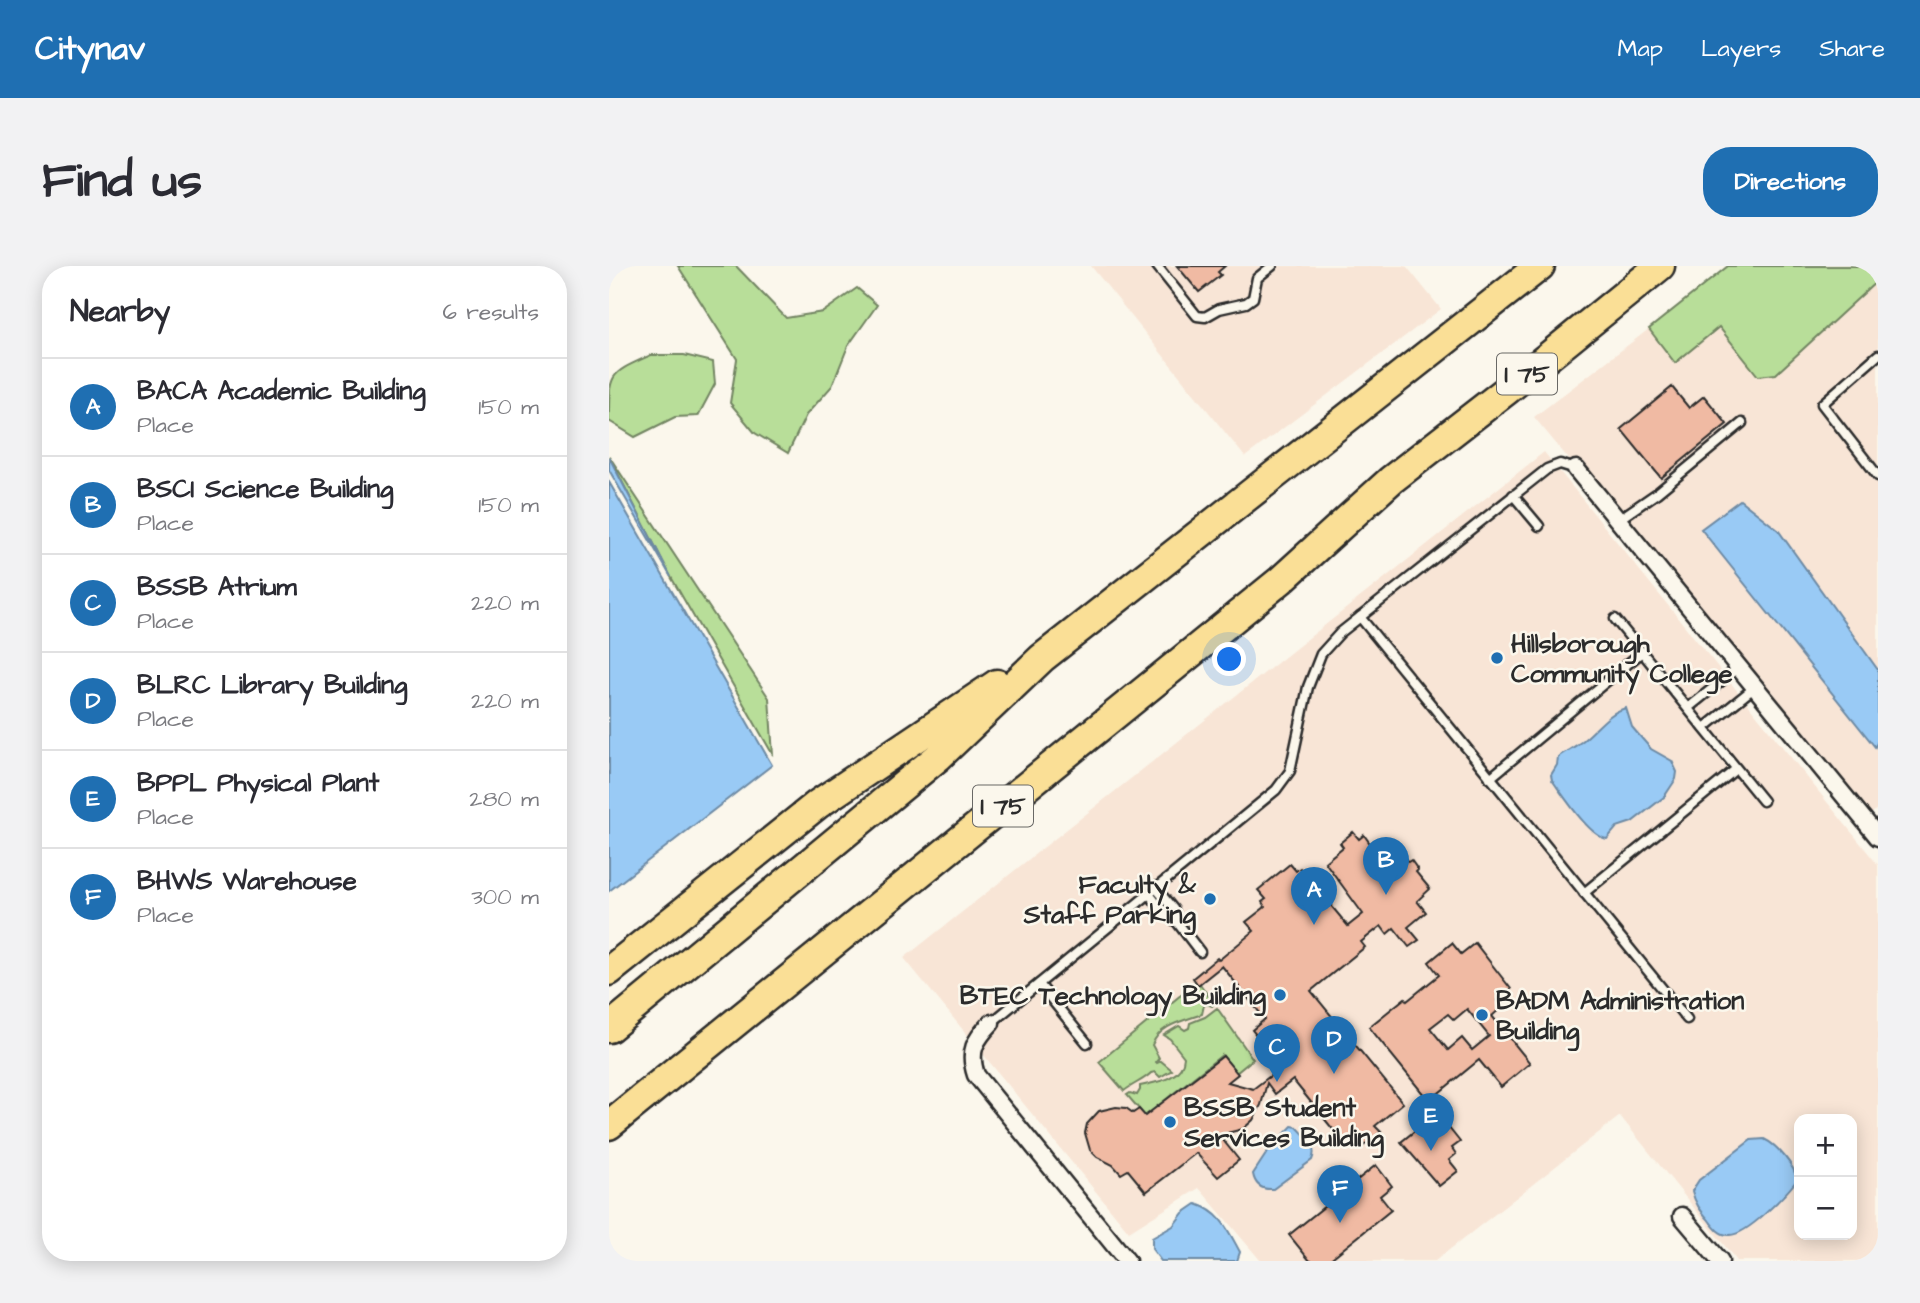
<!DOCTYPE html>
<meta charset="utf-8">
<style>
:root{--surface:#fff;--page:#f2f2f3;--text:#2b2b33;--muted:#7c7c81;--line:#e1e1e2;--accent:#1f6fb2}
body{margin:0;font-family:"Architects Daughter",sans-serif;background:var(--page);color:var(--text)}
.controls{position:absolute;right:21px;bottom:21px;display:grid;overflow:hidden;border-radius:14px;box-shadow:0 4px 18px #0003}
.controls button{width:63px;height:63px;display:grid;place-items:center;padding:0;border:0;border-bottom:2px solid var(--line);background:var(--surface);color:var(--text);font:35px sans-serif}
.you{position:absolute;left:621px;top:394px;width:24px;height:24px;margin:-18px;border:5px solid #fff;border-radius:50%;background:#1a73e8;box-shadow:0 0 0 10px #1a73e833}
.badge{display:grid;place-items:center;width:46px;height:46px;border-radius:50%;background:var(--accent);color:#fff;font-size:23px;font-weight:700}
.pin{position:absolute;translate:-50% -58px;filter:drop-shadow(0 2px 4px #0008)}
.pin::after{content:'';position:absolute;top:37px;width:24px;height:21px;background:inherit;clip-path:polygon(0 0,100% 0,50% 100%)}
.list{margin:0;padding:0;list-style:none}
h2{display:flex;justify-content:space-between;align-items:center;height:91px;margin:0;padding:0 28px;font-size:30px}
h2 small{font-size:23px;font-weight:400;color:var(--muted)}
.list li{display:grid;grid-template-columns:46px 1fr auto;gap:21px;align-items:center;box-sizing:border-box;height:98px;padding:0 28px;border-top:2px solid var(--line)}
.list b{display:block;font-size:26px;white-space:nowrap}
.list p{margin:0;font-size:23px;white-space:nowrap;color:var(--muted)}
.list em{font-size:23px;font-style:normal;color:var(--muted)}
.map{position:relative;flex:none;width:1269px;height:995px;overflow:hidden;border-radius:28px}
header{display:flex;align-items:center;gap:42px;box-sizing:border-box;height:98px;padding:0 35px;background:var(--accent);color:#fff}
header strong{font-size:33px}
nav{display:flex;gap:38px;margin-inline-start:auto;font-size:24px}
.intro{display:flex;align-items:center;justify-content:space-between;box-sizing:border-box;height:168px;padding:0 42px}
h1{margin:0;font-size:49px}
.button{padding:18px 32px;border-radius:28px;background:var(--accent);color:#fff;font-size:24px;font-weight:700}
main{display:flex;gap:42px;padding:0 42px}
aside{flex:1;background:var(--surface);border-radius:28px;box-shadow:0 4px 18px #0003}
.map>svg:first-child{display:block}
.built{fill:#f8e5d6;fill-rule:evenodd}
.green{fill:#b8de99;stroke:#728462;stroke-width:2}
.water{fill:#99caf5;stroke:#6d8aa4;stroke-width:2}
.building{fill:#f0baa3;stroke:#2b2b2b;stroke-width:2;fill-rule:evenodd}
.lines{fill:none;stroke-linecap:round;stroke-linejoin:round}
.lane-casing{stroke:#2b2b2b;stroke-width:13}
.street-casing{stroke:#2b2b2b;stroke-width:21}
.highway-casing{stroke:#2b2b2b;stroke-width:33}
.lane{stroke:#fbf7ec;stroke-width:8}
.street{stroke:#fbf7ec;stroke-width:16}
.highway{stroke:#fadf96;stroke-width:28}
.poi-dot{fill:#1f6fb2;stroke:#fbf7ec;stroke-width:2.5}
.labels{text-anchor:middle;stroke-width:5;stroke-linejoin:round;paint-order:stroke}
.shield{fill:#fbf7ec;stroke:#696865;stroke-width:2}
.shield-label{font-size:24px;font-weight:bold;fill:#2b2b2b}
.poi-label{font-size:26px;font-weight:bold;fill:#2b2b2b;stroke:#fbf7ec;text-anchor:start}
</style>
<header>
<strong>Citynav</strong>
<nav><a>Map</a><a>Layers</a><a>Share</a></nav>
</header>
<div class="intro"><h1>Find us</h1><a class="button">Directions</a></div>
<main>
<aside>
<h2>Nearby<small>6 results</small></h2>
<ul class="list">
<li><span class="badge">A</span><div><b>BACA Academic Building</b><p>Place</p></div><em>150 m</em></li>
<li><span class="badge">B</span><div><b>BSCI Science Building</b><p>Place</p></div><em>150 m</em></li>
<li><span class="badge">C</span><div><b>BSSB Atrium</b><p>Place</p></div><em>220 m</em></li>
<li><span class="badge">D</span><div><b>BLRC Library Building</b><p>Place</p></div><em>220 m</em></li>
<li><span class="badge">E</span><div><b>BPPL Physical Plant</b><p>Place</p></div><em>280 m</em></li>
<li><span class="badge">F</span><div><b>BHWS Warehouse</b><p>Place</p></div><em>300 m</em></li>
</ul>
</aside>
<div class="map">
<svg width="1269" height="995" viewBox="0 0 1269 995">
<rect width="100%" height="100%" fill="#fbf7ec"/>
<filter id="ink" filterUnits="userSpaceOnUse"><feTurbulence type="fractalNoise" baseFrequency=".0143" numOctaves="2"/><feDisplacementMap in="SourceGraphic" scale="14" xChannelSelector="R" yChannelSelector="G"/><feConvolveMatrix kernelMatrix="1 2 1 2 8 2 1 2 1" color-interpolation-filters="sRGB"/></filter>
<g filter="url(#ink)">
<g class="built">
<path d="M482,0H794L798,1L832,43L636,191Z"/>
<path d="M1269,14V404L1169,264L1092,263L1266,480L1269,475V542L1261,549L968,193L963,197L925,151L1040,63L1067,96L1111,61L1149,110L1167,108Z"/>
<path d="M935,186L1269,599V995H1128L1011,850L826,995H652L590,922L520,966L295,692ZM1190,853H1243V969H1190Z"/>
</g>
<g class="green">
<path d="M69,0H127L177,52L214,46L248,22L268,39L239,80L223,120L197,149L179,187L146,167L121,137L128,93Z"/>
<path d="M1119,0H1269V14L1167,108L1149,110L1110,61L1066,97L1040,63Z"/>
<path d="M42,89H75L104,96L106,118L89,150L66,151L26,171L0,155C0,106 0,108 42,89Z"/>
<path d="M0,190L160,432L164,489L62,311Z"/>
<path d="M589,715L605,738L603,740L598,738L595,739L593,748C575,755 551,758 543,779L550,792L547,796L548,797L552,795L563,804L551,811L546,806L542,807C535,814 524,818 515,825L490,796Z"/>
<path d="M608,742L644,793L627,807L613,789L536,850L518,829L521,827L528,829L531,824V820C548,816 574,813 575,791L561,773L555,769L570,760L576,764L580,762L581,757L596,751Z"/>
</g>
<g class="water">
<path d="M0,191L62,311L0,204Z"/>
<path d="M0,216L163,499L0,625Z"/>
<path d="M1131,234L1169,264L1269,404V475L1266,481L1092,263Z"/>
<path d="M1017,442L1023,461L1029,468L1042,483L1063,495L1068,506L1067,513L1055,531L1023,556L1008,561L998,573C981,571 954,529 943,514L942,509L948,499L949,491C957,485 964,482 972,476C987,465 999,446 1017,442Z"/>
<path d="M683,860L688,861C697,871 709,880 703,894L664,923C652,924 646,919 644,908L659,885Z"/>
<path d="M1155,873C1168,879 1186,900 1188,914C1177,928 1138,970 1120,969C1110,969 1105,961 1099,953C1091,944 1086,937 1083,925L1090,914L1142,874Z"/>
<path d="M587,938C612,946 619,964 631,986L628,995H552L543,983V972L564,960L574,947Z"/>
</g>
<g class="building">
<path d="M568,0H616L609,6L612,9L590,26Z"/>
<path d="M1063,121L1080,142L1095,130L1118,158L1052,212L1012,163Z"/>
<path d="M744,566L750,573L755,569L765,583L770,579L776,586L784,578L799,596L802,594L809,604L807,606L821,623L808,635L817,646L799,661L810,674L800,681L785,662L778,668L772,660L752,676L756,681L702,725L794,837L766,860L772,866L754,880L749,874L739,882L684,814L666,828L658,817L652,839L644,854L634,863L610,869L630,894L609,911L587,887L537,926L519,904L512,908L504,899L488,891L481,884L476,867L478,858L490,845L507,841L517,842L524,847L530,843L536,850L614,790L629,808L619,816L644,823L673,801L643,764L656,753L613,700L589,719L584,712L608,692L610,694L645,665L637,656L656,641L653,636L657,633L649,624L681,598L687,605L691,602L739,660L754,648L716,596L734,581L731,577Z"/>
<path d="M843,677L852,688L866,677L902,723L888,734L894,740L883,750L921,797L892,821L870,794L820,835L760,761L796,732L798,735L830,709L820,696ZM858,743L880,770L863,784L853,772L839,784L821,762L839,748L845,754Z"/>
<path d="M828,847L851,876L843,882L847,888L840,894L849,905L830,920L792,876Z"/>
<path d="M767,899L783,920L771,930L782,944L719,995H701L680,969Z"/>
</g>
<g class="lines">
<g class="lane-casing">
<g id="lane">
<path d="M548,0L588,50L596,51L610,43L637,37L644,32L648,12L663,0"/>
<path d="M1269,89L1213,138L1269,210"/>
<path d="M904,229L930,260"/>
<path d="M1009,254L1048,227L1133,157"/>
<path d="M751,351L1078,753"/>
<path d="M1006,353L1154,535"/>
<path d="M1079,442L1130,401"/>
<path d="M1095,462L1146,421"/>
<path d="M881,512L1033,386"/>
<path d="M975,627L1127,503"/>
<path d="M540,628L558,650L568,656L565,644L547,622"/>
<path d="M568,656L591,686"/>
<path d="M430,718L478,777"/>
<path d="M382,757L667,524L681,505L699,421L712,388L731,367L938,203L951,198L967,203"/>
</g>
</g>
<g class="street-casing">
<g id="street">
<path d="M967,203L1269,571"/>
<path d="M382,757C366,774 359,785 367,809L518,995"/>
<path d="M1073,950L1111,995"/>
</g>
</g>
<g class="highway-casing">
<g id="highway">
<path d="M0,705L209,538L388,418"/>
<path d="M0,762L329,491L433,392L931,0"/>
<path d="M0,859L672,314L782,214L898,124L1051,0"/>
</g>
</g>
<use href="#lane" class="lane"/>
<use href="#street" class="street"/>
<use href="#highway" class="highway"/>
</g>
</g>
<g class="poi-dot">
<circle cx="888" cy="392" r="7"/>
<circle cx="601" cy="633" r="7"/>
<circle cx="671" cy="729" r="7"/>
<circle cx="873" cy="749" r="7"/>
<circle cx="561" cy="856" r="7"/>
</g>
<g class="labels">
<g class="shield">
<rect x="888" y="87.5" width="60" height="41" rx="5"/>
<rect x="364" y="519.5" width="60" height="41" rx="5"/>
</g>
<g class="shield-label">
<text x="918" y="116">I 75</text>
<text x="394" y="548">I 75</text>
</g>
<g class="poi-label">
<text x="902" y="386">Hillsborough<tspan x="902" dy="30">Community College</tspan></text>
<text x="587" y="627" text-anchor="end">Faculty &amp;<tspan x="587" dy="30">Staff Parking</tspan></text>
<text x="657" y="738" text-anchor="end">BTEC Technology Building</text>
<text x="887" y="743">BADM Administration<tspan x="887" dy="30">Building</tspan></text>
<text x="575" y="850">BSSB Student<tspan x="575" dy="30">Services Building</tspan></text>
</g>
</g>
</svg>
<div class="controls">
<button>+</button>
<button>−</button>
</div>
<div class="you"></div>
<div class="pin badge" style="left:705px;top:659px">A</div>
<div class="pin badge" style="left:777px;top:629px">B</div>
<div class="pin badge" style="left:668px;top:816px">C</div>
<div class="pin badge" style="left:725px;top:808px">D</div>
<div class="pin badge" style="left:822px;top:885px">E</div>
<div class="pin badge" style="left:731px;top:957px">F</div>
</div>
</main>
